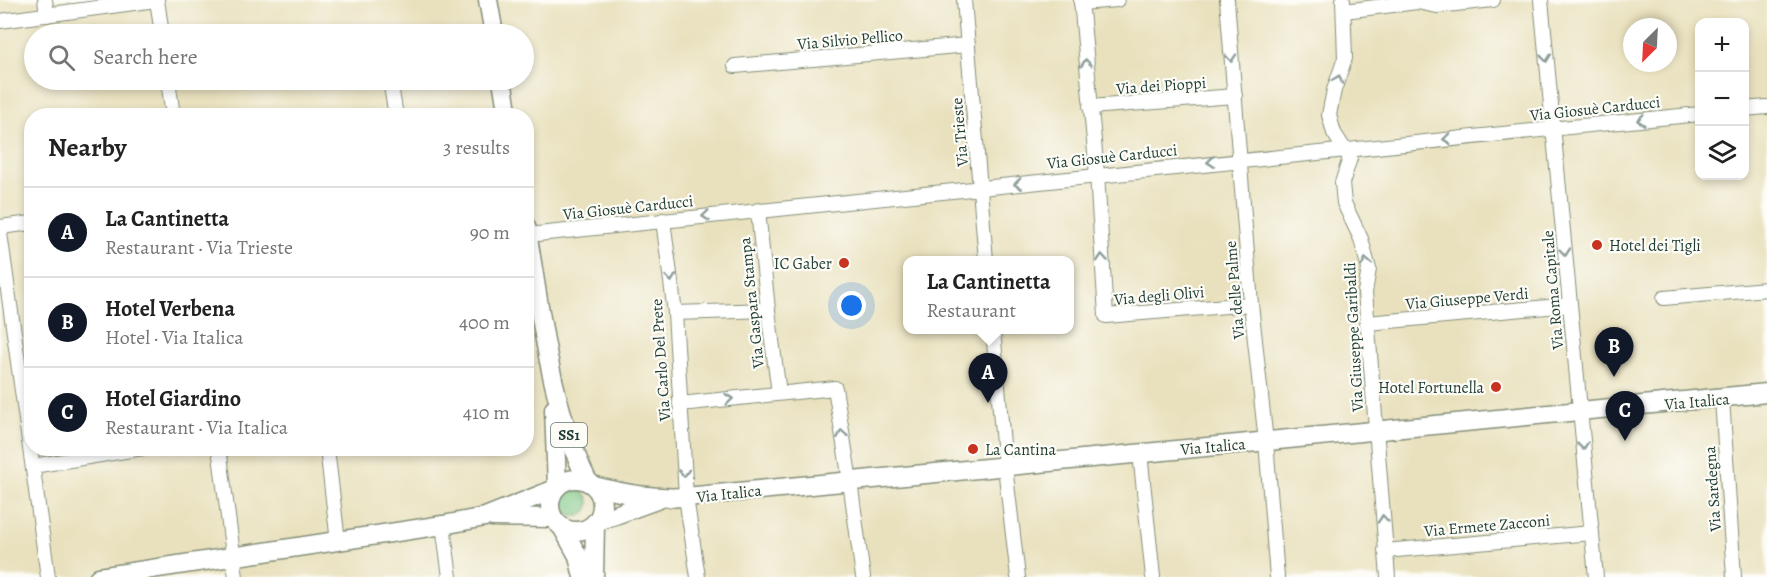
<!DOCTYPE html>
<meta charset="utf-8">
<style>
:root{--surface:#fff;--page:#f2f2f2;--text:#222;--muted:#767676;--line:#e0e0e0;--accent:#111827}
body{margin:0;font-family:Alegreya,serif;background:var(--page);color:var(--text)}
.controls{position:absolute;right:18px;top:18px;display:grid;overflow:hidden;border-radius:12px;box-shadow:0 3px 9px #0003}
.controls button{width:54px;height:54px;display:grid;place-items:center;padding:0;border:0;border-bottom:2px solid var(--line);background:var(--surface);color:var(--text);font:30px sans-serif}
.compass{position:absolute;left:1623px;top:18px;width:54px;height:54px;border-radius:50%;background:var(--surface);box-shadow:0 3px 9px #0003;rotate:204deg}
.you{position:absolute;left:852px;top:306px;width:21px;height:21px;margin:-15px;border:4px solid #fff;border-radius:50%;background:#1a73e8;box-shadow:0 0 0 9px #1a73e833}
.badge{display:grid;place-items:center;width:39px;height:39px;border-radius:50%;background:var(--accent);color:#fff;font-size:20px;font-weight:700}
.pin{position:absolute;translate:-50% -50px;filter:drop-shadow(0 2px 3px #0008)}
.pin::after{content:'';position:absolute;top:32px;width:21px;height:18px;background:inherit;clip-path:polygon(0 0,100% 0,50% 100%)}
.popup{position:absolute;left:903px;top:256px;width:171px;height:78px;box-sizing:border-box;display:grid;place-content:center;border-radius:12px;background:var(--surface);filter:drop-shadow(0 2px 4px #0005);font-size:20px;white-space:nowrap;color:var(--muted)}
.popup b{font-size:22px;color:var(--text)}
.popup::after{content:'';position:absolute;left:50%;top:100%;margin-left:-12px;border:12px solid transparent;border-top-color:var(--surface)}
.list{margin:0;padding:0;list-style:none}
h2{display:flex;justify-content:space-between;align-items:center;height:78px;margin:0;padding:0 24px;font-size:26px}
h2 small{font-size:20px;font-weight:400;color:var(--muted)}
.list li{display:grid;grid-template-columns:39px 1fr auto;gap:18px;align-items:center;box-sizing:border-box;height:90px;padding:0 24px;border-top:2px solid var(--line)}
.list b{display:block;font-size:22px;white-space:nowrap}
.list p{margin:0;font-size:20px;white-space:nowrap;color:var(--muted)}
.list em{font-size:20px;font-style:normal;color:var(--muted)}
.icon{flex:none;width:33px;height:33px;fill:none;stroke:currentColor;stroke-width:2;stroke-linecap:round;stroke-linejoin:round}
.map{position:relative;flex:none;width:1767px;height:577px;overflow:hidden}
.search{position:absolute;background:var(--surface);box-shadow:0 3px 9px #0003;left:24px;top:24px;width:510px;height:66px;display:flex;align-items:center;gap:15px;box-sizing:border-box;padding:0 21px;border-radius:33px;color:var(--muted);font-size:22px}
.panel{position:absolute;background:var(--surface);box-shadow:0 3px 9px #0003;left:24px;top:108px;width:510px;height:348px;border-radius:24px}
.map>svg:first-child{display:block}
.green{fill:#7fc885;stroke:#4f825c;stroke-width:1.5}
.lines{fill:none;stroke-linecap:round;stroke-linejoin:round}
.minor-casing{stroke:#848f79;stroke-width:16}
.major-casing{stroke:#848f79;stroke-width:21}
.minor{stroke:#fff;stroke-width:14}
.major{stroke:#fff;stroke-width:18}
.oneway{stroke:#8f9e9a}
.poi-dot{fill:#c8321e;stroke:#fdfcf7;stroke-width:2}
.labels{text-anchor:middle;stroke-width:4.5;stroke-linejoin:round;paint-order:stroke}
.shield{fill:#fdfcf7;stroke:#62766e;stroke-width:1.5}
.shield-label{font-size:15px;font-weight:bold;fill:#1f3d34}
.street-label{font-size:16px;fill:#1f3d34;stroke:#fdfcf7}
.poi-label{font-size:16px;fill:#1f3d34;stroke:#fdfcf7;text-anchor:start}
</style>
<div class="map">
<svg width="1767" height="577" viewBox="0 0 1767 577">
<rect width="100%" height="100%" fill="#fdfcf7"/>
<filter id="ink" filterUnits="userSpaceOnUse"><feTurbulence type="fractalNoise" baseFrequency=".0167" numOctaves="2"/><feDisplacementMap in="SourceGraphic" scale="12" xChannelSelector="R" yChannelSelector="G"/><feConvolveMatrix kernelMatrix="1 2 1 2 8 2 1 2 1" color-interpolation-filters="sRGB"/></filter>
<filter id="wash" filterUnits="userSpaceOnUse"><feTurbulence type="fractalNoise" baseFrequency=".008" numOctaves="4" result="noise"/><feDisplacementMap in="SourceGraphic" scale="24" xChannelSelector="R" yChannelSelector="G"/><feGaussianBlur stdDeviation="1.35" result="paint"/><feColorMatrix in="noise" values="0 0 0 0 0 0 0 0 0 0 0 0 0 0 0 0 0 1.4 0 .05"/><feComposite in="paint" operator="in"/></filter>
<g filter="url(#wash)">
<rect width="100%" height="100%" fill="#e9e1be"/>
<circle class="green" cx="576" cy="503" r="13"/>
</g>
<g filter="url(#ink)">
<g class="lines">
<g class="minor-casing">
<g id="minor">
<path d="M45,0L47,15"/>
<path d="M157,0L162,34"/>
<path d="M964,0L986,260"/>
<path d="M1081,0L1097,174L1106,316L1251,304"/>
<path d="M1227,0L1251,304L1266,442L1277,577"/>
<path d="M1343,0L1345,58L1334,90L1329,115L1334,133L1350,158L1342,183L1344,203L1361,239L1369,269L1365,292L1388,577"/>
<path d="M1541,0L1596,577"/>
<path d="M1081,3L1117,0"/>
<path d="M1344,11L1417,2L1437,6L1493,0"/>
<path d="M0,21L156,0"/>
<path d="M735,66L968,45"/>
<path d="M168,80L173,116"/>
<path d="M390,80L396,116"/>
<path d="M1090,107L1235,96"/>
<path d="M1744,109L1767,107"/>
<path d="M758,210L768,310L779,393"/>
<path d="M663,220L675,313L686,497L698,577"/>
<path d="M0,227L32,223"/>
<path d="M0,233L48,577"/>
<path d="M528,235C918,193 1309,153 1700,114"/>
<path d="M1664,298L1767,289"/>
<path d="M675,313L768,310"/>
<path d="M1367,323L1570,305"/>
<path d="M993,330L1005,467L1018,577"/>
<path d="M1722,399L1734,577"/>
<path d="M680,404L835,388L850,481L863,577"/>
<path d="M219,448L236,577"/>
<path d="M327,448L338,542"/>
<path d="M1140,453L1153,577"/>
<path d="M33,466L143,448"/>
<path d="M443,525L450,577"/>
<path d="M1385,551L1592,533"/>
</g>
</g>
<g class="major-casing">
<g id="major">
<path d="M488,0L494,34"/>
<path d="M502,80L508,116"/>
<path d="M526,226C541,312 549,403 588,482"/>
<path d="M554,409L557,487"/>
<circle cx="576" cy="505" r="26"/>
<path d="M594,486C625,494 653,499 686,497L1767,393"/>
<path d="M492,517L553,518"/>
<path d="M596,522L659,499"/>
<path d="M562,527L578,556L583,577"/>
<path d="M99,577L443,525L485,517L555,489"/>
<path d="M594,577L595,523"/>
</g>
</g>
<use href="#minor" class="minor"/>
<use href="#major" class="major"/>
</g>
<defs><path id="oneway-chevron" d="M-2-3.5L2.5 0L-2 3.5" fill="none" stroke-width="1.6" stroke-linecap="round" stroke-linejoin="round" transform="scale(1.5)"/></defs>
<g class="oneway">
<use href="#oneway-chevron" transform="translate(1231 58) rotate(85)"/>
<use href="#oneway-chevron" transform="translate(1546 58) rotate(84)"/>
<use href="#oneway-chevron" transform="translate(1086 63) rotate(-95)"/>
<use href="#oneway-chevron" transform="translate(1338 79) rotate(-71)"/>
<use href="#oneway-chevron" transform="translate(1641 120) rotate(174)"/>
<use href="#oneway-chevron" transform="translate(1447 139) rotate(174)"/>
<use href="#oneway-chevron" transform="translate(1211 162) rotate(174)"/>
<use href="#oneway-chevron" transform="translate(1018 184) rotate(173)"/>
<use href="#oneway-chevron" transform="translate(706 216) rotate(174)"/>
<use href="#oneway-chevron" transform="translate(1565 252) rotate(85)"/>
<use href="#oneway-chevron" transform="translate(1102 258) rotate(-94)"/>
<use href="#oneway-chevron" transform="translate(1366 262) rotate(-101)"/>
<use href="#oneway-chevron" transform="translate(671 278) rotate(83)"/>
<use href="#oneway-chevron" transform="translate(729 399) rotate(-6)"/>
<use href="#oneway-chevron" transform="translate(842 434) rotate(-100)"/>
<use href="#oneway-chevron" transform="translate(1583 446) rotate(84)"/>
<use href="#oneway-chevron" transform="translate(684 473) rotate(86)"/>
<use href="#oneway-chevron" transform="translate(1383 519) rotate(-95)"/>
</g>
</g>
<g class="poi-dot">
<circle cx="1597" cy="245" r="6"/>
<circle cx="844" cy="263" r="6"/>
<circle cx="1496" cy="387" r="6"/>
<circle cx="973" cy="449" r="6"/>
</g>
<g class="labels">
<rect class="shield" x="551" y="423" width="36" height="24" rx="4.5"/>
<g class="shield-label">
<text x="569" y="440">SS1</text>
</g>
<g class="street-label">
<text transform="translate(850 39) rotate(-5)" y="6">Via Silvio Pellico</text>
<text transform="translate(1161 85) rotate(-4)" y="6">Via dei Pioppi</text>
<text transform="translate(1595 108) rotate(-6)" y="6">Via Giosuè Carducci</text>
<text transform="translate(959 132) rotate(-95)" y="6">Via Trieste</text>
<text transform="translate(1112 156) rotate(-6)" y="6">Via Giosuè Carducci</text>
<text transform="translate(628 207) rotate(-6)" y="6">Via Giosuè Carducci</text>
<text transform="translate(1234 290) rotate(-95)" y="6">Via delle Palme</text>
<text transform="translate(1552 290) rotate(-95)" y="6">Via Roma Capitale</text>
<text transform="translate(1159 295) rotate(-5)" y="6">Via degli Olivi</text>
<text transform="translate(1467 298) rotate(-5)" y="6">Via Giuseppe Verdi</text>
<text transform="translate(751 303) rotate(-96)" y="6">Via Gaspara Stampa</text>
<text transform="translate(1353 337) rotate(-93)" y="6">Via Giuseppe Garibaldi</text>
<text transform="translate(660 360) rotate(-94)" y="6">Via Carlo Del Prete</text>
<text transform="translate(1697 401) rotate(-5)" y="6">Via Italica</text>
<text transform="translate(1213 446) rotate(-5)" y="6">Via Italica</text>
<text transform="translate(1712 489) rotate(-94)" y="6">Via Sardegna</text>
<text transform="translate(729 493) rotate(-6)" y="6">Via Italica</text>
<text transform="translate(1487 525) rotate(-5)" y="6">Via Ermete Zacconi</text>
</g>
<g class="poi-label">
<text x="1609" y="251">Hotel dei Tigli</text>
<text x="832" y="269" text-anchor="end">IC Gaber</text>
<text x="1484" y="393" text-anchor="end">Hotel Fortunella</text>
<text x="985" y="455">La Cantina</text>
</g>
</g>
</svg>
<div class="controls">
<button>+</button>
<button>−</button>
<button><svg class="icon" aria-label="layers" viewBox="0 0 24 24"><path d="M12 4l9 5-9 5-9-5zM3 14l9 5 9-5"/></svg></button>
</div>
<svg class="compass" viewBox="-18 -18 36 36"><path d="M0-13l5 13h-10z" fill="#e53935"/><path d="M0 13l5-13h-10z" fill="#767676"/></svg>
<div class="you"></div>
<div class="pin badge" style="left:988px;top:403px">A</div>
<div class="popup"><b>La Cantinetta</b>Restaurant</div>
<div class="pin badge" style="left:1614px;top:377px">B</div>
<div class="pin badge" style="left:1625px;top:441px">C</div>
<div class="search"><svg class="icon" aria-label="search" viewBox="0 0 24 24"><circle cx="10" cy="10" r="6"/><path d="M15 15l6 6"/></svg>Search here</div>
<section class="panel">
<h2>Nearby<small>3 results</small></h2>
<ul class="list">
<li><span class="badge">A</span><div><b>La Cantinetta</b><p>Restaurant · Via Trieste</p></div><em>90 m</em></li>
<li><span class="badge">B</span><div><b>Hotel Verbena</b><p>Hotel · Via Italica</p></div><em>400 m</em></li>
<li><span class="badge">C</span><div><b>Hotel Giardino</b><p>Restaurant · Via Italica</p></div><em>410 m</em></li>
</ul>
</section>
</div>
